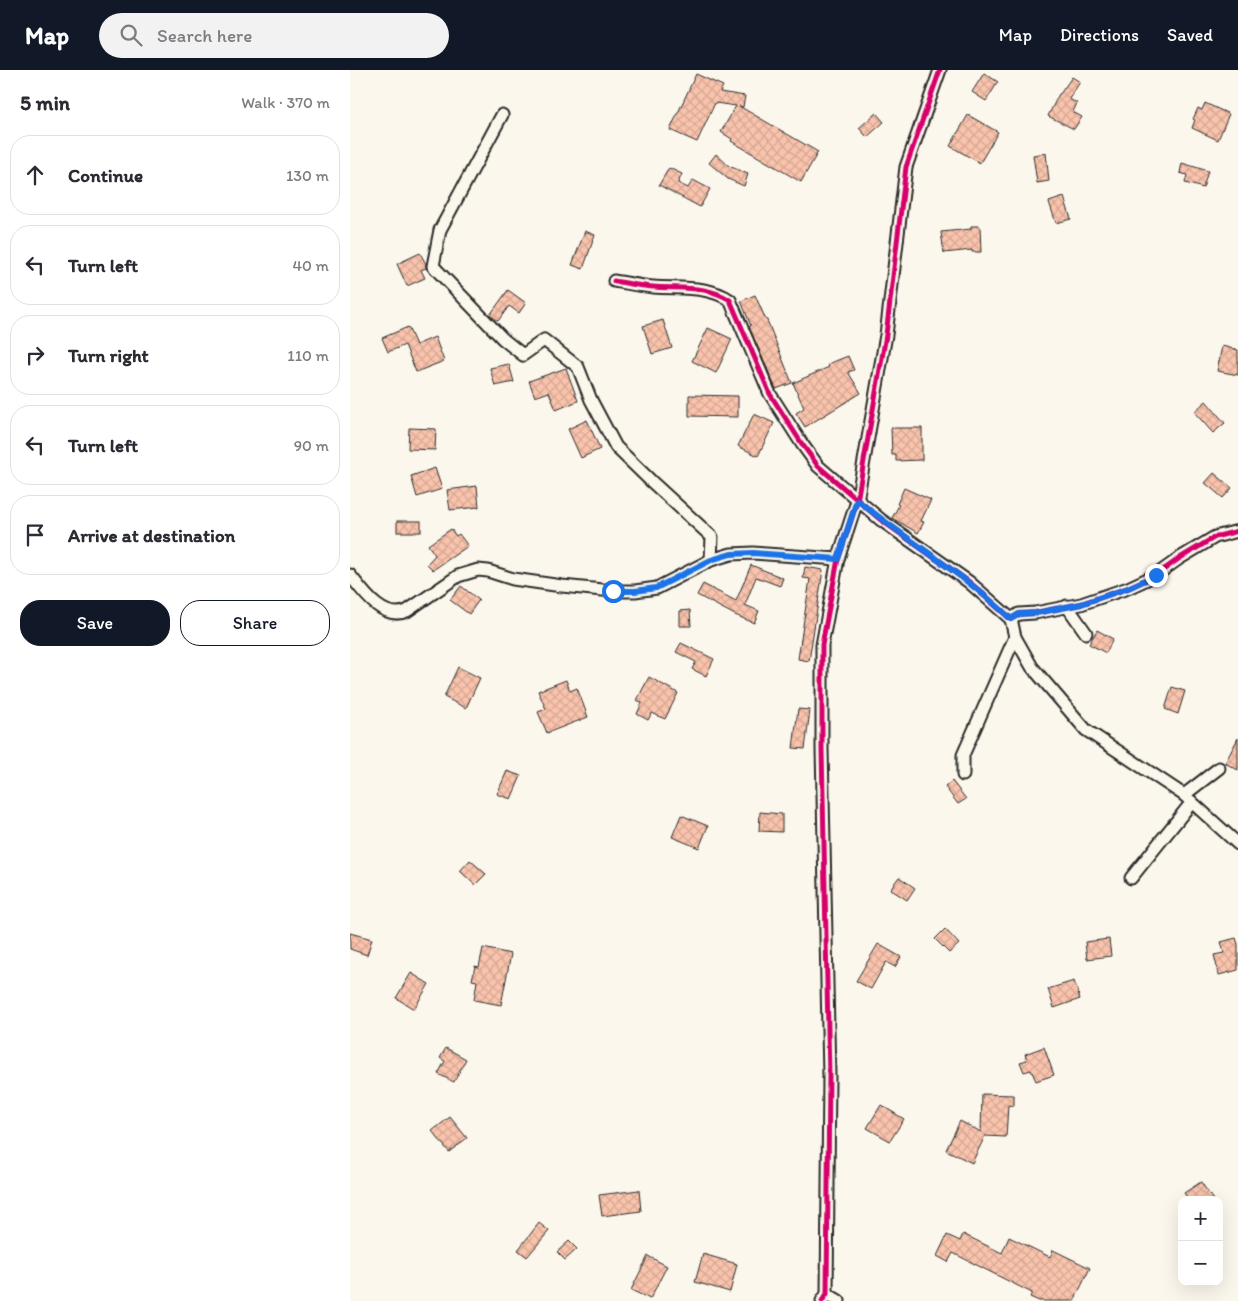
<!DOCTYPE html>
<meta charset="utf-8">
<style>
:root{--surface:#fff;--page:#f2f2f3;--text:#2b2b33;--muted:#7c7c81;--line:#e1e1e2;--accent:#111827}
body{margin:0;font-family:Itim,sans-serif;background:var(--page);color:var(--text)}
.controls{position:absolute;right:15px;bottom:15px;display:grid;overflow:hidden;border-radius:10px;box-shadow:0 5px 20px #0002}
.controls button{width:45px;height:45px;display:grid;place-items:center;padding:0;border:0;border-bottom:1px solid var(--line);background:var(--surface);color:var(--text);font:25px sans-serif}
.stop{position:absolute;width:15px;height:15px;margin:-11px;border:4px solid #1a73e8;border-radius:50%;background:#fff}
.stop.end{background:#1a73e8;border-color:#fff;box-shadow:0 1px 5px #0008}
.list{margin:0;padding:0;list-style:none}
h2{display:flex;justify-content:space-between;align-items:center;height:65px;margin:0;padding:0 20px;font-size:21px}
h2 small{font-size:16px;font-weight:400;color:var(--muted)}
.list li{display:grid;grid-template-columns:32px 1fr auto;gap:15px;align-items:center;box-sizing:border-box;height:80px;margin:0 10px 10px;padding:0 10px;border:1px solid var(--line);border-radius:20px}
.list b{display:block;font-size:19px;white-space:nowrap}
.list em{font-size:16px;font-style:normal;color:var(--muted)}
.actions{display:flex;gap:10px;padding:15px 20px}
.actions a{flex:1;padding:11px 0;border:1px solid var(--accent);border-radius:20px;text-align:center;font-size:18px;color:var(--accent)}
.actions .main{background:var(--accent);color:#fff}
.icon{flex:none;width:28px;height:28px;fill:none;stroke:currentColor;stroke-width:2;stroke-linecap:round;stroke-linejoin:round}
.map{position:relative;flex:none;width:888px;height:1231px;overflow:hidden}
header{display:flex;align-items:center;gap:30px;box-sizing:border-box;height:70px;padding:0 25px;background:var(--accent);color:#fff}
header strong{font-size:24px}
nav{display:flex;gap:28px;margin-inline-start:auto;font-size:18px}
.search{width:350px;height:45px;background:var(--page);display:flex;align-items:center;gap:12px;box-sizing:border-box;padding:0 18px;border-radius:28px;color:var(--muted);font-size:19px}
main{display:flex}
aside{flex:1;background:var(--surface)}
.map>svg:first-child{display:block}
.building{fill:url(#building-cross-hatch);stroke:#2b2b2b}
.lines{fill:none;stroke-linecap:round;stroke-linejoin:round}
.minor-casing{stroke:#2b2b2b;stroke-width:15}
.minor{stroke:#fbf7ec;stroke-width:11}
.cycleway-casing{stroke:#fbf7ec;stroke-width:8}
.cycleway{stroke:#d6006c;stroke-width:5}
.route{stroke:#1a73e8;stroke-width:6}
</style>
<header>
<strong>Map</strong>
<div class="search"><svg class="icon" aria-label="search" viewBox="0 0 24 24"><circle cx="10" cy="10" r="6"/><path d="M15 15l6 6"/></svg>Search here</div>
<nav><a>Map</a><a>Directions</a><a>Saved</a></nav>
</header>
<main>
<aside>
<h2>5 min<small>Walk · 370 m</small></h2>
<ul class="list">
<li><svg class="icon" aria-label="ahead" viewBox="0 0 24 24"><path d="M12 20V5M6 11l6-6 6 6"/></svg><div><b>Continue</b></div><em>130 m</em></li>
<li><svg class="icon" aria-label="left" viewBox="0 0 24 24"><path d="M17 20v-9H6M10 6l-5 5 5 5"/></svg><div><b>Turn left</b></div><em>40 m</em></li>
<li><svg class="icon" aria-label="right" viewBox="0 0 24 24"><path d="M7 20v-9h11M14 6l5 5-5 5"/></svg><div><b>Turn right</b></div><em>110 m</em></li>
<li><svg class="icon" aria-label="left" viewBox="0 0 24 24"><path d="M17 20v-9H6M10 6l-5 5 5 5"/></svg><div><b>Turn left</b></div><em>90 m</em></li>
<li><svg class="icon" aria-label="arrive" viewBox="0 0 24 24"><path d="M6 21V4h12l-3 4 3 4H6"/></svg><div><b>Arrive at destination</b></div></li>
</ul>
<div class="actions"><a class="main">Save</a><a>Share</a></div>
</aside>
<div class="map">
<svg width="888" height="1231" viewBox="0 0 888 1231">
<defs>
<pattern id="building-cross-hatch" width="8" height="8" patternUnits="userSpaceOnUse" patternTransform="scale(1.25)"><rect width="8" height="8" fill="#f9c3ac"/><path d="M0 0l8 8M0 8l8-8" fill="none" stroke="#d6a894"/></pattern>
</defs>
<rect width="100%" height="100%" fill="#fbf7ec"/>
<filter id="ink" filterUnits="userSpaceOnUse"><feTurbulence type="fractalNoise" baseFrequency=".02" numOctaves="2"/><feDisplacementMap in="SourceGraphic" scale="10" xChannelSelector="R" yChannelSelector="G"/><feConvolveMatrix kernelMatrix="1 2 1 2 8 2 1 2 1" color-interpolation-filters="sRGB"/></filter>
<g filter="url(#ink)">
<g class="building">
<path d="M634,3L648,12L636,31L622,22Z"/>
<path d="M346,4L373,16L370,22L395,26L393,37L389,36L468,82L451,112L381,71L382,69L371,62L386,36L365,33L347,72L320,60Z"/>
<path d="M722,7L730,12L719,29L727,33L723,42L732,47L724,59L698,46L709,24H710Z"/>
<path d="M855,33L879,44L868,70L842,58L845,50L843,49L848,38L852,40Z"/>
<path d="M526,43L534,52L517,67L509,58Z"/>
<path d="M618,45L648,62L630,93L600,76Z"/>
<path d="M696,83L699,111L687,113L683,85Z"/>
<path d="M366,84L379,96L398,104L394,116L378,109L359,93Z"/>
<path d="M832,93L858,101L853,118L835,113L837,105L830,103Z"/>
<path d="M319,98L332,104L328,113L338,118L343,110L360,119L350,137L309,115Z"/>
<path d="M714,127L721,149L706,153L699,132Z"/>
<path d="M621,156H630L631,182H622V180L594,183L591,162L621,159Z"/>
<path d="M235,161L245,165L233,199L222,195Z"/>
<path d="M70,183L76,194V198L71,200L75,208L57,216L47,194Z"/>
<path d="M158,220L176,233L169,243L159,236L148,251L140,245Z"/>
<path d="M405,225L416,250H417L442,313L426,319L399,257L401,256L391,231Z"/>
<path d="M313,250L322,278L302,284L293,256Z"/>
<path d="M58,257L66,275L85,267L94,291L66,302L55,275L38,282L32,268Z"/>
<path d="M358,258L382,269L366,303L342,291Z"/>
<path d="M872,276L888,280V305L867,301Z"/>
<path d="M498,286L504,300L498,302L511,323L455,357L446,343L454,338L443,313L479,297L478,294Z"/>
<path d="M159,294L164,312L145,316L140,298Z"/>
<path d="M216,298L228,331L206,340L199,322L185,327L179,311Z"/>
<path d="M339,325L388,326V347L339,346Z"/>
<path d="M856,331L875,353L863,363L844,342Z"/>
<path d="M404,344L424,353L408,386L388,376Z"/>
<path d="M237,350L250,379L231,388L218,359Z"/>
<path d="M59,358L86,359L85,380L58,379Z"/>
<path d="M541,358H572V390L546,391V385H542Z"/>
<path d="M85,398L92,419L67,427L61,406Z"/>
<path d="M864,403L882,418L873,428L855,413Z"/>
<path d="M127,416L129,437L100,440L97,420Z"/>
<path d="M554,418L581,430L571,451L574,452L568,463L542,448L549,435L547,434Z"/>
<rect x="47" y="451" width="24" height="11"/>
<path d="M101,459L106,466L109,464L118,476L83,500L77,494L85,485L78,475Z"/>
<path d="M401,495L433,508L430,516L406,507L395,535L409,541L404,553L385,545L347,525L353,514L386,531Z"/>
<path d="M455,497L473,500L459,591L448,589L460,509L453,508Z"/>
<path d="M111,516L129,530L119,544L100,530Z"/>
<path d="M340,540L341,556H330V541Z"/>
<path d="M747,560L763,569L756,583L739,574Z"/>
<path d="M331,573L364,589L356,606L342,599L346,592L326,582Z"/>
<path d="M108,597L130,608L116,638L94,627Z"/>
<path d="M299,607L328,623L315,649L302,643L298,650L287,644L292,633L287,630Z"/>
<path d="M216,610L220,621L227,618L238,647L197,663L188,642L196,639L188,621Z"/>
<path d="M822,617L835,621L828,644L815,639Z"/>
<path d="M448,639L460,640L455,679L443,678Z"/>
<path d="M888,668V700L875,693Z"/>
<path d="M157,701L171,706L161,729L147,724Z"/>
<path d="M602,711L616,729L608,734L595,717Z"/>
<path d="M410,742L432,744V762L409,761Z"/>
<path d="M331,745L358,756L349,778L322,767Z"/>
<path d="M120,790L136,804L125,815L110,801Z"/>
<path d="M549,807L565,818L557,830L540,819Z"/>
<path d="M595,859L609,874L599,883L585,869Z"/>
<path d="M0,863L22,869L17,885L0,879Z"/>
<path d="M886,868L888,874V900L869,905L864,885L874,883L871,872Z"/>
<path d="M759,869L761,886L737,889L735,872Z"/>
<path d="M528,874L551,887L545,897L536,892L521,919L506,911Z"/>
<path d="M133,878L161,884L151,935L124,930L127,911L122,910L125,896L129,897Z"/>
<path d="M61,903L79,914L64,939L46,928Z"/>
<path d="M724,911L730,929L704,938L698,919Z"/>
<path d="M694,977L704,1005L686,1011L681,1000L674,1002L670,992L677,990L675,984Z"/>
<path d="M96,978L116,989L104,1012L88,1004L95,991L90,988Z"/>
<path d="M632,1024L664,1025V1036L658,1035L656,1067L635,1066L622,1093L596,1080L610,1051L631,1062Z"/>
<path d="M531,1035L554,1049L540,1071L517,1058Z"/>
<path d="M100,1047L117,1068L99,1082L82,1061Z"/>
<path d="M851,1112L863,1130H839L834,1123Z"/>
<path d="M289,1120L291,1141L252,1146L249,1125Z"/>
<path d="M189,1153L199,1161L177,1187L168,1180Z"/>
<path d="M613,1164L652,1183L659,1167L700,1187L703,1180L740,1198L724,1231H689L680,1227L682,1223L603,1183L598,1192L587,1186L597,1165L610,1171Z"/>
<path d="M219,1171L227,1179L215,1190L207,1182Z"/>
<path d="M353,1184L387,1194L380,1222L345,1212Z"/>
<path d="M298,1186L317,1196L300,1229L281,1220Z"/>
</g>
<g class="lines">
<g class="minor-casing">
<g id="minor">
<path d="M152,45L90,160L83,196L153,269L173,285L194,270L228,297L241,330L266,377L302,412L362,467L361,490"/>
<path d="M264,211C277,213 290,216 303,217C330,219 357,215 380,230L420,324L452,374L468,396L531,450L619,512L661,549L669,544L685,543L731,534L778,518L806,505L830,488L865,467L888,461"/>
<path d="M0,505C14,523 33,551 57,541L108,506L128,500L138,501L163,509L212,516L263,521H285L307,518L361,490L381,484L403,483L488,489"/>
<path d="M717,536L736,563"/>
<path d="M661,549L665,567L682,597L736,660L834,725L888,774"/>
<path d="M613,705V685L665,567"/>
<path d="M834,725L869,698"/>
<path d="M781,808L842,732"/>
<path d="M477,1224L489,1231"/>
<path d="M472,1231L477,1224L479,1006L472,679V575L488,489L507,431L536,265L556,97L590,0"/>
</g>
</g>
<use href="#minor" class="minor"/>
<g class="cycleway-casing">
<g id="cycleway">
<path d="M264,211C277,213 290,216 303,217C330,219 357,215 380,230L420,324L452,374L468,396L531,450L619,512L661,549L669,544L685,543L731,534L778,518L806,505L830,488L865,467L888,461"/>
<path d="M472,1231L477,1224L479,1006L472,679V575L488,489L507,431L536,265L556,97L590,0"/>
</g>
</g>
<use href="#cycleway" class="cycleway"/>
</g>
</g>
<g class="lines" filter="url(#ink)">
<path class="route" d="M263,521H285L306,518L361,490L381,484L403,483L488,489L507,430C558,471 614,504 661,549L669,544L686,543L731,534L778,518L806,505"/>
</g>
</svg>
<div class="controls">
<button>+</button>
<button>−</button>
</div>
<div class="stop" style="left:263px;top:521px"></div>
<div class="stop end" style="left:806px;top:505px"></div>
</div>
</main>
